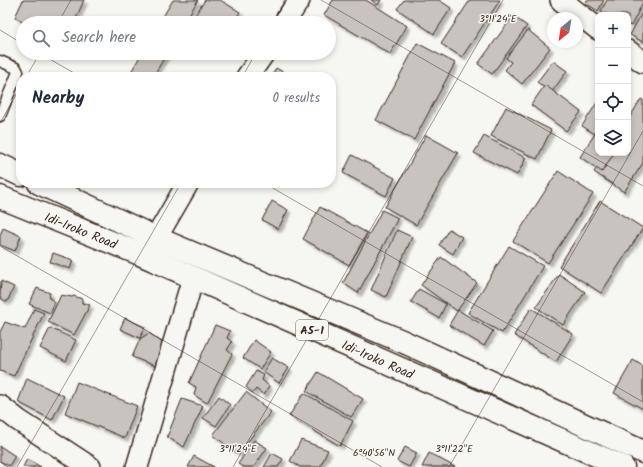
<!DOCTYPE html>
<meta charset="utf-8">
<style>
:root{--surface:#fff;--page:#f6f6f7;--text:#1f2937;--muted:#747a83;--line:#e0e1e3}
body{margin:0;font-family:Kalam,sans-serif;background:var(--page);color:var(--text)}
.controls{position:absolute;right:12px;top:12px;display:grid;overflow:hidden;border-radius:8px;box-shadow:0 2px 6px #0003}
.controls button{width:36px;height:36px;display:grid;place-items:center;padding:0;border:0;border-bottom:1px solid var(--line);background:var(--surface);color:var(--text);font:20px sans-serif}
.compass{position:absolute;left:547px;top:12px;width:36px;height:36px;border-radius:50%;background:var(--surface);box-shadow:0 2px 6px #0003;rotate:210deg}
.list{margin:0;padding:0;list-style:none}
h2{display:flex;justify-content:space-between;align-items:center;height:52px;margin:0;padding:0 16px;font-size:17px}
h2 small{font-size:13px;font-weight:400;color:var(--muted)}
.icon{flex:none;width:22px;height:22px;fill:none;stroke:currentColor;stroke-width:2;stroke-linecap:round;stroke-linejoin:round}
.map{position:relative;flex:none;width:643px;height:467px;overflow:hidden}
.search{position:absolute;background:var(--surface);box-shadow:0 2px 6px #0003;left:16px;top:16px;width:320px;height:44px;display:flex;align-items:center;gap:10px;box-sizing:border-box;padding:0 14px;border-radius:22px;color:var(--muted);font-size:15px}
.panel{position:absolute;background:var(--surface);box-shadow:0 2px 6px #0003;left:16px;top:72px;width:320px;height:116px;border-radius:16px}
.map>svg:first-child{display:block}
.building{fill:#c8c3be;stroke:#3b2a1e;filter:url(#shadow)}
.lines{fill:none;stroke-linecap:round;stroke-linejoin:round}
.service-casing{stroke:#3b2a1e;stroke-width:13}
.minor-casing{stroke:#3b2a1e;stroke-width:24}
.trunk-casing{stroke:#3b2a1e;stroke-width:25}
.service{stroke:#f6f6f2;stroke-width:10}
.minor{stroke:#f6f6f2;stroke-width:21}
.trunk{stroke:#f6f6f2;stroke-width:22}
.ticks{fill:none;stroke:#3b2a1e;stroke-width:1;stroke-opacity:0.45}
.labels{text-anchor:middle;stroke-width:3;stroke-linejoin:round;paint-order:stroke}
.shield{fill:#f6f6f2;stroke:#73675e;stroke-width:1}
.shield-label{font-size:12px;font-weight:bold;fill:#3b2a1e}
.street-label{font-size:13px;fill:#3b2a1e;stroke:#f6f6f2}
.ticks-label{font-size:10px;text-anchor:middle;fill:#3b2a1e;stroke:#f6f6f2;stroke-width:3;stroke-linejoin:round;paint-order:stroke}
</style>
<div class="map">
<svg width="643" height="467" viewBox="0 0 643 467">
<defs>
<filter id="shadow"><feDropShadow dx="3.5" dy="3.5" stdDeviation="1" flood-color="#0004"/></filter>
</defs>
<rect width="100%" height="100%" fill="#f6f6f2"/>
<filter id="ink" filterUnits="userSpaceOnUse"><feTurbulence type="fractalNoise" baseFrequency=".025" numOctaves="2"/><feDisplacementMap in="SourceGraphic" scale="8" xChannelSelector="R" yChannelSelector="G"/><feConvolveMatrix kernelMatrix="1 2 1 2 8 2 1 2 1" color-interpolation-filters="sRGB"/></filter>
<g filter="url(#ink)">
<g class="building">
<path d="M23,0H84L74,23H24L15,17Z"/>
<path d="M173,0H198L184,23H159Z"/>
<path d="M205,0H220L240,12L233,23H190Z"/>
<path d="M333,0H366L407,26L390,54L324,15Z"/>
<path d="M371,0H381L378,5Z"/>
<path d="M404,0H439L451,8L434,34L397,9Z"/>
<path d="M470,0H500L462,57L441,44Z"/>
<path d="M587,0H604L598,11L585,3Z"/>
<path d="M607,0H643V2L631,26L628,25V15H609L601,11Z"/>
<path d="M643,11V42L630,35Z"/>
<path d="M513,16L527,26L492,74L478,64Z"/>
<path d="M528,30L550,48L522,84L505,70L511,62L506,58Z"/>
<path d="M417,43L455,63L414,140L376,120Z"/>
<path d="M142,53H167L153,77H128Z"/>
<path d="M553,61L567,71L551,93L537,82Z"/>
<path d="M276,68L292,77H271Z"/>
<path d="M545,85L581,112L566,131L531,105Z"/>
<path d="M641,99L643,100V163L624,192L594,172L606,153H628V120Z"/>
<path d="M598,101V136L582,126Z"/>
<path d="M506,107L551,130L537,159L491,136Z"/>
<path d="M596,132L598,133V153H614L602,172L580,157Z"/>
<path d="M426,135L458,153L416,225L385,207Z"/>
<path d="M484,136L526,158L517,175L474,153Z"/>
<path d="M352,155L395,178L386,196L343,173Z"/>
<path d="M558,171L593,194L548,263L513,241Z"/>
<path d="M272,201L288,210L278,229L262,220Z"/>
<path d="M600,201L643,228L601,293L559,266Z"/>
<path d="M320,207L367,233L349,265L303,239Z"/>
<path d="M382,210L398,218L358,293L343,283Z"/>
<path d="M3,228L21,236L15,251L0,245V235Z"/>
<path d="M449,229L462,237L453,254L439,245Z"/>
<path d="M397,230L412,237L386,297L371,290Z"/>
<path d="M509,246L543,266L502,333L468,313Z"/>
<path d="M53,253L73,260L70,269L50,262Z"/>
<path d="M441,257L477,283L457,311L421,285Z"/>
<path d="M559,274L585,292L563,325L536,307Z"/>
<path d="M1,281L14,287L7,302L0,298Z"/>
<path d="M37,288L50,293L49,298L55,302L50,313L29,304Z"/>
<path d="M419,289L446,304L439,318L411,302Z"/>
<path d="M61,295L72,297L74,296L82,299V303L90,305L74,335L48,322Z"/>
<path d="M531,308L573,334L556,362L514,335Z"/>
<path d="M34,309L44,313L14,376L0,371V332L5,322L25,329Z"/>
<path d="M458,310L493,331L484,346L449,325Z"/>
<path d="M125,318L145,327L140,338L120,329Z"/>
<path d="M215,325L230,331L227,338L232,342L227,350L232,354L207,403L194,395L196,387L189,383Z"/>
<path d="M50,328L76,340L66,361L40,348Z"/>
<path d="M149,333L164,344L155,366L132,357L140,339Z"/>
<path d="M254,340L271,352L260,369L243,358Z"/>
<path d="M272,358L289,368L279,383L263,372Z"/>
<path d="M633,360L643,366V409L614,393Z"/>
<path d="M256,371L264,375L262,380L269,386L264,395L256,389L253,393L246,387Z"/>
<path d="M318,372L363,399L351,417L306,391Z"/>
<path d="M27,378L64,396L52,420L18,402Z"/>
<path d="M77,382L137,406L125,438L65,413Z"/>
<path d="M246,392L271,412L238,454L213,435Z"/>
<path d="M304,393L353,421L340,446L289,416Z"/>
<path d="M219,396L230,405L216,426L203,418Z"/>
<path d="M182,399L203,406L184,447L167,437Z"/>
<path d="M254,440L267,448L254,467H243L238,464Z"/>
<path d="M301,440L328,450L320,467H300L290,461Z"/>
<path d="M0,446L15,456L9,466L0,461Z"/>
<path d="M405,447L417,453L409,467L397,461Z"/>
<path d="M272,453L283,459L278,467H264Z"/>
<path d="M429,453L455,467H422Z"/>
<path d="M194,456L214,467H188Z"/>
<path d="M27,459L41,467H23Z"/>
</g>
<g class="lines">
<g class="service-casing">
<path id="service" d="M0,61L16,68L18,72L0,116"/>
</g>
<g class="minor-casing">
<g id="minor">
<path d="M561,0L598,29"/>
<path d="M284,23L299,0"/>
<path d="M628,51L643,62"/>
<path d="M247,77L264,53"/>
<path d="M156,238L188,183"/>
<path d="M0,406L18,420L90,467"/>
<path d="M137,467L193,278"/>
</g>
</g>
<g class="trunk-casing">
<g id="trunk">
<path d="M0,165L21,175"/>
<path d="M39,183L156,238L404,342L643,452"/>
<path d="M0,197L140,254L623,467"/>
</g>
</g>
<use href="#service" class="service"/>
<use href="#minor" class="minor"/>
<use href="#trunk" class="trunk"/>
</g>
</g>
<path class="ticks" d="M321,0L643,186M58,23L71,0M273,23L287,0M0,30L23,44M39,53L81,77M26,77L40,53M242,77L256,53M0,123L21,86M264,183L643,402M0,246L382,467M0,462L8,467M17,467L181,183M233,467L503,0M449,467L643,131"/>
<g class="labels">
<rect class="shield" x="296" y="320" width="32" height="20" rx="3"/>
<g class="shield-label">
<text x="312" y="334">A5-1</text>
</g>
<g class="street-label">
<text transform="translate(81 230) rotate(22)" y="5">Idi-Iroko Road</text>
<text transform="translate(378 359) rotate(24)" y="5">Idi-Iroko Road</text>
</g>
</g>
<g class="ticks-label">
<text x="498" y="22">3°11'24"E</text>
<text x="238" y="452">3°11'24"E</text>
<text x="454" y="452">3°11'22"E</text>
<text x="374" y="456">6°40'56"N</text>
</g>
</svg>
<div class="controls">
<button>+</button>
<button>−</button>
<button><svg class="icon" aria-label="locate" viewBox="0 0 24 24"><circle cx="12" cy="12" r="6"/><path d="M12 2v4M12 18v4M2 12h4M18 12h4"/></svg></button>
<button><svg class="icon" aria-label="layers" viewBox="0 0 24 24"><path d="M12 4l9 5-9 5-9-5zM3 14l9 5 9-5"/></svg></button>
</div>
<svg class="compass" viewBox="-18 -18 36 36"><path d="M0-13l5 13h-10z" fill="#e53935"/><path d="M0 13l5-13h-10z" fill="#747a83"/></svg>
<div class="search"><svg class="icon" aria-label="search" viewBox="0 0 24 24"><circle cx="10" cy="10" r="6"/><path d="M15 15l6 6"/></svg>Search here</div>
<section class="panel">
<h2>Nearby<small>0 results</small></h2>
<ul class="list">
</ul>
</section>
</div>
